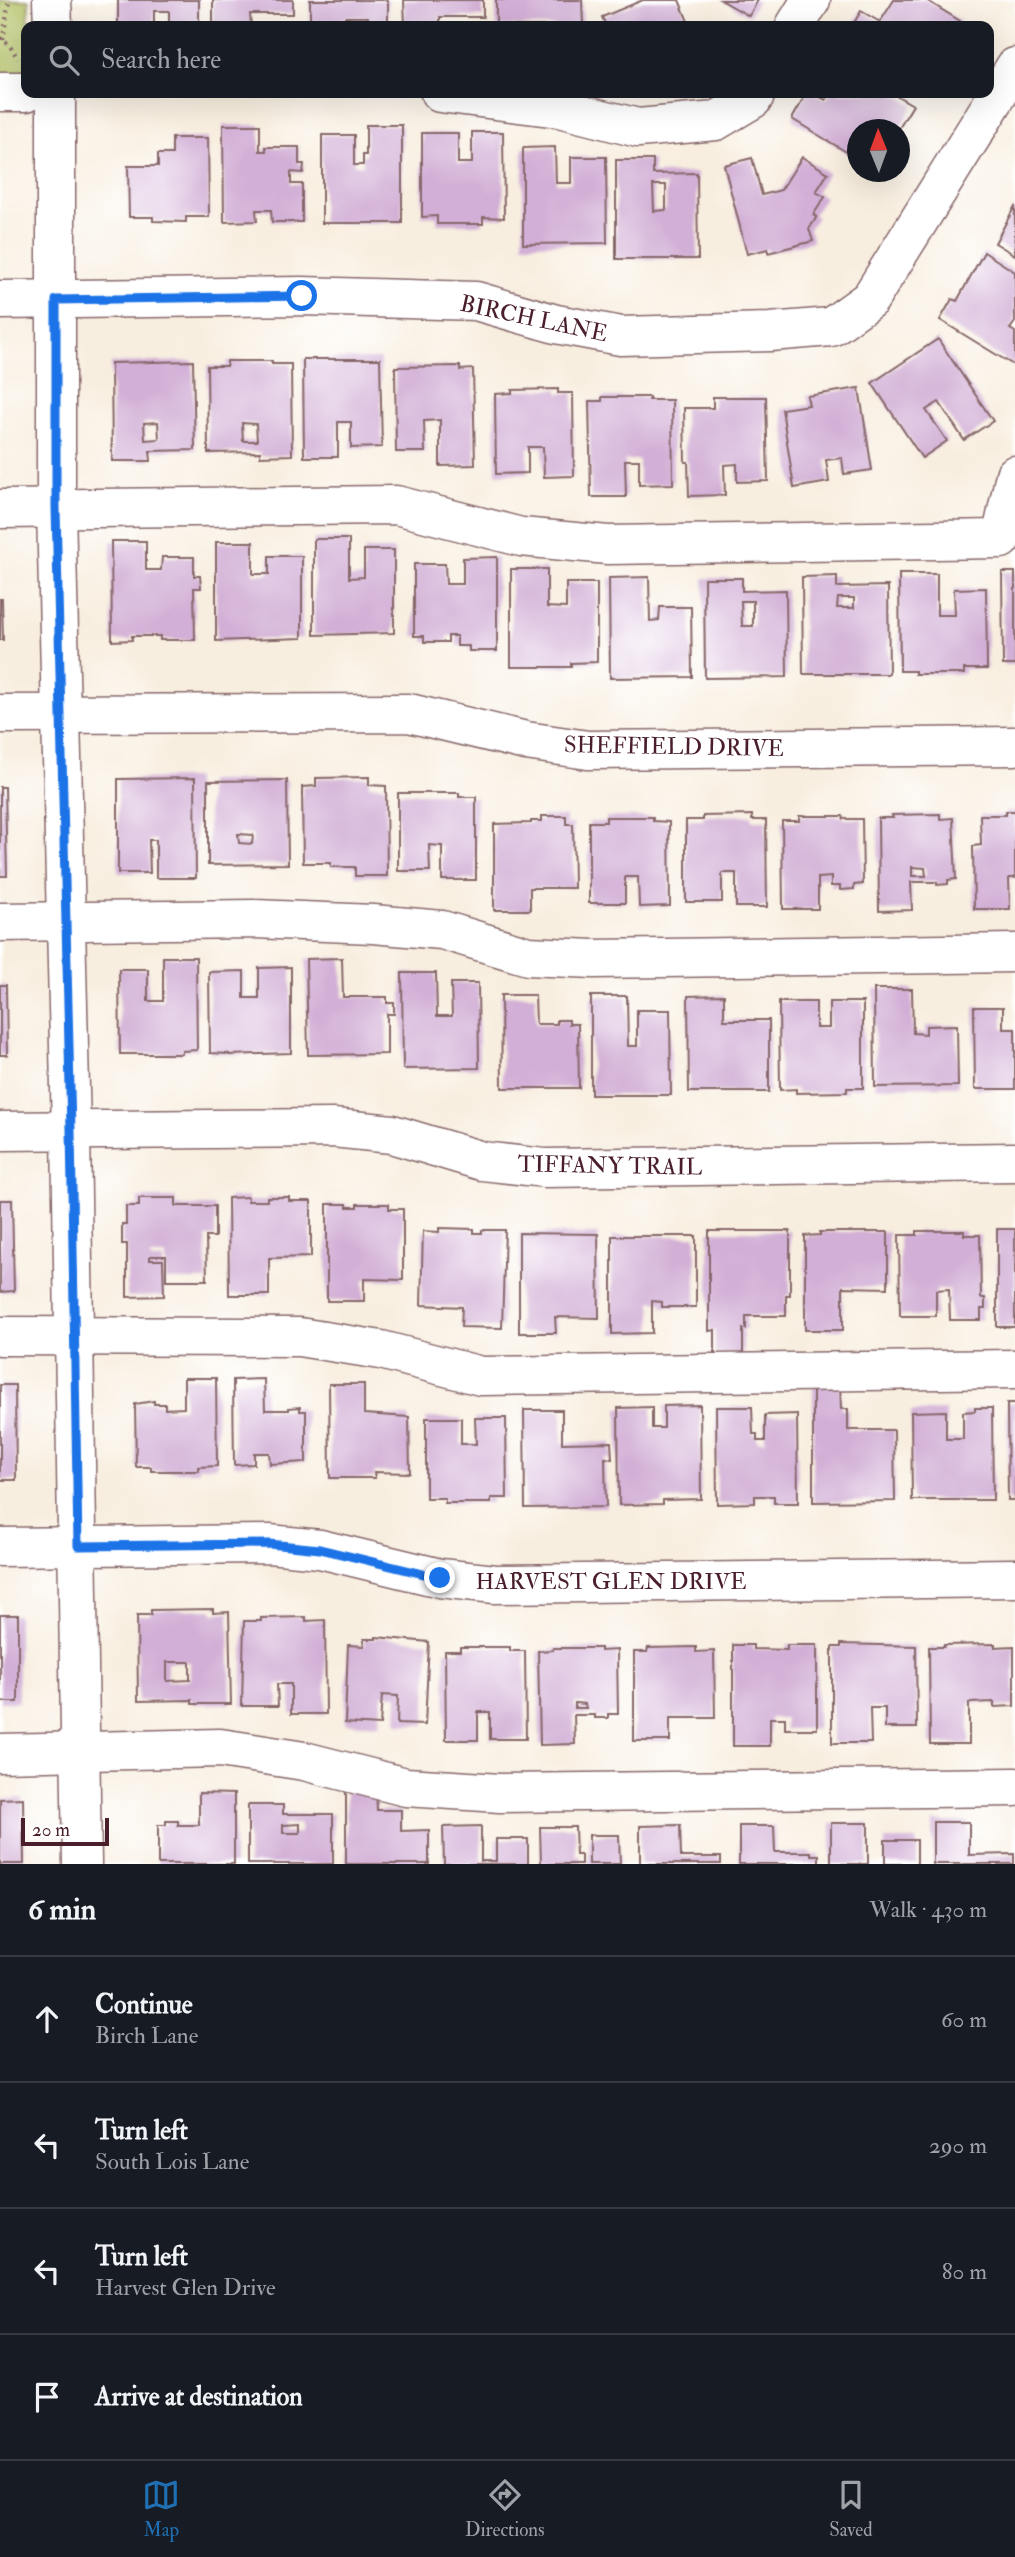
<!DOCTYPE html>
<meta charset="utf-8">
<style>
:root{--surface:#171b24;--page:#20242c;--text:#f1f3f6;--muted:#9ea1a6;--line:#363941;--accent:#1f6fb2}
body{margin:0;font-family:"IM FELL Double Pica",serif;background:var(--page);color:var(--text)}
.compass{position:absolute;left:847px;top:119px;width:63px;height:63px;border-radius:50%;background:var(--surface);box-shadow:0 7px 28px #0002;rotate:359deg}
.scale{position:absolute;left:21px;bottom:18px;width:88px;box-sizing:border-box;padding-left:7px;border:4px solid #4a1f2b;border-top:0;font-size:19px;line-height:24px;white-space:nowrap;color:#4a1f2b;-webkit-text-stroke:5px #fff;paint-order:stroke}
.stop{position:absolute;width:21px;height:21px;margin:-16px;border:5px solid #1a73e8;border-radius:50%;background:#fff}
.stop.end{background:#1a73e8;border-color:#fff;box-shadow:0 2px 7px #0008}
.list{margin:0;padding:0;list-style:none}
h2{display:flex;justify-content:space-between;align-items:center;height:91px;margin:0;padding:0 28px;font-size:30px}
h2 small{font-size:23px;font-weight:400;color:var(--muted)}
.list li{display:grid;grid-template-columns:46px 1fr auto;gap:21px;align-items:center;box-sizing:border-box;height:126px;padding:0 28px;border-top:2px solid var(--line)}
.list b{display:block;font-size:26px;white-space:nowrap}
.list p{margin:0;font-size:23px;white-space:nowrap;color:var(--muted)}
.list em{font-size:23px;font-style:normal;color:var(--muted)}
.icon{flex:none;width:38px;height:38px;fill:none;stroke:currentColor;stroke-width:2;stroke-linecap:round;stroke-linejoin:round}
.map{position:relative;flex:none;width:1015px;height:1864px;overflow:hidden}
.search{position:absolute;background:var(--surface);box-shadow:0 7px 28px #0002;left:21px;right:21px;top:21px;height:77px;display:flex;align-items:center;gap:18px;box-sizing:border-box;padding:0 24px;border-radius:14px;color:var(--muted);font-size:26px}
.sheet{height:595px;background:var(--surface)}
nav{display:flex;justify-content:space-around;align-items:center;box-sizing:border-box;height:98px;border-top:2px solid var(--line);background:var(--surface);font-size:19px;color:var(--muted)}
nav a{display:grid;justify-items:center;gap:4px}
nav .on{color:var(--accent)}
.map>svg:first-child{display:block}
.green{fill:#b1bf61;stroke:#7e6f46;stroke-width:2}
.building{fill:#d2afd6;fill-rule:evenodd}
.lines{fill:none;stroke-linecap:round;stroke-linejoin:round}
.minor-casing{stroke:#87676a;stroke-width:41}
.path{stroke:#87676a;stroke-width:4.5;stroke-dasharray:2 5;stroke-linecap:butt}
.minor{stroke:#fff;stroke-width:38}
.route{stroke:#1a73e8;stroke-width:9}
.labels{text-anchor:middle;stroke-width:5;stroke-linejoin:round;paint-order:stroke}
.street-label{font-size:23px;fill:#4a1f2b;stroke:#fff}
</style>
<div class="map">
<svg width="1015" height="1864" viewBox="0 0 1015 1864">
<rect width="100%" height="100%" fill="#fff"/>
<filter id="ink" filterUnits="userSpaceOnUse"><feTurbulence type="fractalNoise" baseFrequency=".0143" numOctaves="2"/><feDisplacementMap in="SourceGraphic" scale="14" xChannelSelector="R" yChannelSelector="G"/><feConvolveMatrix kernelMatrix="1 2 1 2 8 2 1 2 1" color-interpolation-filters="sRGB"/></filter>
<filter id="wash" filterUnits="userSpaceOnUse"><feTurbulence type="fractalNoise" baseFrequency=".00686" numOctaves="4" result="noise"/><feDisplacementMap in="SourceGraphic" scale="28" xChannelSelector="R" yChannelSelector="G"/><feGaussianBlur stdDeviation="1.57" result="paint"/><feColorMatrix in="noise" values="0 0 0 0 0 0 0 0 0 0 0 0 0 0 0 0 0 1.4 0 .05"/><feComposite in="paint" operator="in"/></filter>
<g filter="url(#wash)">
<rect width="100%" height="100%" fill="#f8eedf"/>
<path class="green" d="M0,0H29L26,77H0Z"/>
<g id="blocks">
<g class="building">
<path d="M118,0H199V26H169V11H154V26H118Z"/>
<path d="M213,0H293V14H250L251,26H213Z"/>
<path d="M310,0H388V21L368,22V17H345L346,26H310Z"/>
<path d="M404,0H483V17H440V26H405Z"/>
<path d="M496,0H582L583,26H496Z"/>
<path d="M643,0H679L690,26H606L602,17Z"/>
<path d="M721,0H758L749,16Z"/>
<path d="M894,0H926L960,21L958,26H852L861,11L880,22Z"/>
<path d="M807,93H813L826,100L831,93H892L913,105L898,130H858V159L792,119Z"/>
<path d="M223,125H260V151H266V147H299V164H304L303,173L291,172V184H302V222H272L271,210H256L257,221L224,222Z"/>
<path d="M366,125H402V223H322V135H354V165H363V155H366Z"/>
<path d="M472,132H503L504,218L483,217V224H437V216L422,217V133H458V163H472Z"/>
<path d="M172,138H208L209,217H186V222L153,221V217H129L128,166H158V154H172Z"/>
<path d="M555,147L556,183H571V157H606L607,243L523,244V148Z"/>
<path d="M802,157L828,173L816,192L825,197L813,215L817,217L809,229L813,241L768,253V249L747,254L724,165L752,158L762,195L781,190Z"/>
<path d="M616,160H653V174L697,173L698,259H616ZM653,185H666V210L654,211Z"/>
<path d="M1015,206V255L995,243Z"/>
<path d="M984,252L1015,272V322L1010,329L1015,332V366L940,320L952,299L957,301Z"/>
<path d="M938,339L993,421L964,440L939,402L926,410L947,441L922,458L872,383Z"/>
<path d="M303,359H380L382,447L351,448V422H338V457H304Z"/>
<path d="M193,361L195,450L150,451L151,461H112L111,363ZM158,422L159,439L145,440L144,423Z"/>
<path d="M227,361H272V364H291L292,455L260,456V452L208,453L207,366H227ZM242,423L256,424L257,441H243Z"/>
<path d="M460,366V370L473,369L475,465L440,466V420L424,421L425,452H396L395,367Z"/>
<path d="M859,388L872,470L844,474L842,458L826,460L829,482L794,488L782,409L809,405L807,396Z"/>
<path d="M558,389V393H573L574,476L544,477L543,447H528V473L496,474L495,394L512,393V390Z"/>
<path d="M602,397H649V400H672L673,484L639,485V460H625L626,497H591L589,401H602Z"/>
<path d="M713,397H766L768,481L737,482V464L724,465L725,495L689,496L688,462H685L684,408H713Z"/>
<path d="M314,539H349V578L364,577V550H394V633L314,635Z"/>
<path d="M111,541H146V570H161L162,557H194V576H200L201,588H194L195,640H160V636H132V640L112,641Z"/>
<path d="M216,542H253V574H269V556H302V638L216,641Z"/>
<path d="M497,557V651H469V646H457V636H448V642H424V636H414V564H445L446,584H463V558Z"/>
<path d="M511,569H547V607L566,608V583H597V662L571,663V667H511Z"/>
<path d="M1002,572H1015V665H1003Z"/>
<path d="M899,574H937V615H955L954,589L986,588L987,669H964V674H915V671H900Z"/>
<path d="M837,576V587L888,586L889,674H803L802,577ZM838,598H854V608H837Z"/>
<path d="M649,577L650,621L659,620L660,607H691L692,677L610,678L609,578Z"/>
<path d="M704,578H742V591L786,590L787,677L705,678ZM741,601H753V626H742Z"/>
<path d="M0,599H2L3,640H0Z"/>
<path d="M369,777V785L386,786L387,876H355V867H331V863H303L302,787L316,786V778Z"/>
<path d="M195,778L196,878H156V840H149L150,873H118V779Z"/>
<path d="M287,780L288,864L208,865V781ZM238,834L253,835L252,844L239,843Z"/>
<path d="M0,787H5L7,876H0Z"/>
<path d="M398,793H459V797H476V880H442V846L429,845L430,871H398Z"/>
<path d="M1006,811H1015V878H1009L1010,909H974L973,846L981,845L980,815H1006Z"/>
<path d="M940,814V819L953,818L956,879L948,880V884L937,885V882H911L912,910L879,911L878,818H893L892,815ZM912,867L925,868L926,876H912Z"/>
<path d="M752,815V820H766L767,907H736V873H722V902H686V820H703V816Z"/>
<path d="M542,816H566V824H573L574,888H530V910H494V824L531,823V821H542Z"/>
<path d="M799,816H843L844,819H862L863,884L854,885V889L840,890V886H831V877L818,878V909H783L782,821H799Z"/>
<path d="M606,817H653V821L669,822L670,906L639,907L638,877H625V903H589V822H606Z"/>
<path d="M163,957H196L197,1050L182,1051V1054H120L119,969H148V1001H163Z"/>
<path d="M342,958L343,997H387V1003H394V1014H387V1054L308,1055L306,959Z"/>
<path d="M291,967V1053L229,1055V1054L210,1053L209,972L244,971V998H259V968Z"/>
<path d="M402,973H436L437,1016H452L451,983H478L479,1068L403,1069Z"/>
<path d="M0,985H6L7,1055H0Z"/>
<path d="M874,989H912L913,1033L926,1034V1026L957,1025L958,1086L875,1087Z"/>
<path d="M501,995H535L536,1024H557V1020H569V1024H578L579,1088H502Z"/>
<path d="M724,995V1020H769V1092H689L688,996Z"/>
<path d="M591,996H627L628,1046H637V1010H670L671,1095H591Z"/>
<path d="M779,1002H816V1028H829V1002H863V1088H847V1092L796,1093V1089L780,1090Z"/>
<path d="M974,1007H1003V1029H1015V1089H975Z"/>
<path d="M248,1197V1201H267V1197H289V1201H311V1257L269,1258V1295H229L228,1198Z"/>
<path d="M139,1198H176V1206H215V1237H206L207,1280H166V1256H150V1260H163L164,1296L127,1297V1244H122V1224H126V1206H139Z"/>
<path d="M0,1200H12L14,1291L0,1292Z"/>
<path d="M327,1204H347V1207H357V1204H389V1209H403V1280L364,1279V1301H327Z"/>
<path d="M439,1228L474,1229V1233H482V1230H505L502,1328L461,1327L462,1307L421,1305L423,1231L439,1232Z"/>
<rect x="997" y="1229" width="18" height="98"/>
<path d="M709,1231H790V1295H786V1316H746V1329H743V1354H715V1330L709,1331Z"/>
<path d="M917,1231H964V1235H980L981,1298H985V1309H981V1320H950L949,1289L936,1290V1316H900L899,1235H917Z"/>
<path d="M820,1232H888V1288L843,1287V1330H805V1236L820,1235Z"/>
<path d="M519,1233L598,1234L599,1318L555,1317L556,1333H519Z"/>
<path d="M612,1236H696V1307H662V1302L652,1301V1333L612,1334Z"/>
<path d="M184,1378H216L217,1466L198,1467L199,1471H151V1467H136L135,1404L154,1401V1404H165V1409L184,1408Z"/>
<path d="M264,1379L265,1410H289V1408L300,1407V1411H306V1462L270,1464L269,1453H254V1464L234,1465L233,1380Z"/>
<path d="M329,1384H364V1414L409,1417L410,1473L374,1472L375,1478H330Z"/>
<path d="M840,1384L841,1409H848V1430H894L895,1501L813,1502V1385Z"/>
<path d="M0,1385H15L16,1480H0Z"/>
<path d="M1007,1403H1015V1500H1008Z"/>
<path d="M700,1405L701,1499L663,1500V1504L619,1505L618,1408L652,1407V1428H664V1406Z"/>
<path d="M716,1407H752L753,1434H757V1441H765V1415L797,1414L798,1503H774V1496H755V1503L717,1504Z"/>
<path d="M975,1408H992L993,1500H912L911,1412L946,1411V1439H963V1412L975,1411Z"/>
<path d="M524,1410H562V1443L611,1442L612,1459L605,1458L606,1507L525,1508Z"/>
<path d="M426,1418H461V1444H476L475,1418H506L507,1498H491V1503H445V1498H426Z"/>
<path d="M213,1609V1613L229,1612L231,1704H192V1700L138,1701L137,1615H151V1610ZM167,1662H190V1680L167,1681Z"/>
<rect x="0" y="1615" width="18" height="87"/>
<path d="M306,1617V1621L325,1620L326,1714H291V1684H277L278,1706H242L244,1621H261V1618Z"/>
<path d="M376,1637L429,1642L425,1725L397,1724L398,1696L382,1695L380,1725L345,1723L348,1645L364,1646V1639H376Z"/>
<path d="M841,1644L916,1646L917,1728H885V1708H870L871,1743H832V1647H841Z"/>
<path d="M995,1644V1647L1014,1646V1706L994,1707V1702L969,1703V1744H930L929,1647H944V1645Z"/>
<path d="M733,1645H753V1649L787,1650V1645H817V1729H785V1718H770V1746H733Z"/>
<path d="M460,1647H510V1651H525L526,1739H490V1712H478V1740H446L445,1651H460Z"/>
<path d="M696,1647V1652L714,1651L715,1718H670V1741H634V1652H647L648,1648Z"/>
<path d="M553,1648H600V1651L617,1650L618,1714H608V1718H595V1715H574L575,1744L540,1745L538,1651L553,1650ZM575,1703L585,1704L586,1708H575Z"/>
<path d="M346,1788H376L377,1810H401V1831L429,1830V1864H346Z"/>
<path d="M199,1793L234,1794V1864H158V1825H166V1821H178V1825H199Z"/>
<path d="M23,1798L24,1864H0V1799Z"/>
<path d="M248,1805H283V1814H333V1864H248ZM300,1824V1833H283V1825Z"/>
<path d="M933,1822H969V1855L1014,1854V1864H933Z"/>
<rect x="831" y="1823" width="37" height="41"/>
<path d="M680,1825L681,1857H721V1864H640V1826Z"/>
<path d="M481,1826V1861H496V1839H528V1864H444L443,1827Z"/>
<path d="M739,1826H774L775,1852H811V1855H819V1864H739Z"/>
<path d="M540,1827H575L576,1855H581V1864H541Z"/>
<path d="M589,1835H619L620,1864H589Z"/>
<rect x="885" y="1840" width="32" height="24"/>
</g>
</g>
</g>
<g filter="url(#ink)">
<use href="#blocks" fill-opacity="0" stroke="#87676a" stroke-width="2"/>
<g class="lines">
<g class="minor-casing">
<g id="minor">
<path d="M52,0L53,26"/>
<path d="M795,26L811,0"/>
<path d="M0,92H26"/>
<path d="M56,93V508L71,1130L82,1864"/>
<path d="M440,93L559,108L638,128L716,121L753,99L756,93"/>
<path d="M0,300L302,296L476,301L556,324L621,336L770,332L831,327L870,299L1015,67"/>
<path d="M0,509L396,505L521,537L608,545L1001,539L1015,475"/>
<path d="M0,714L409,713L526,741L588,750L1015,746"/>
<path d="M0,922L255,919L373,924L442,930L528,956L594,959L1015,953"/>
<path d="M0,1131L333,1128L392,1134L482,1161L545,1168L1015,1162"/>
<path d="M0,1336L299,1337L381,1350L481,1376L1015,1369"/>
<path d="M0,1547L269,1544L320,1549L440,1578L495,1584L1015,1578"/>
<path d="M0,1753L220,1748L304,1761L406,1787L500,1793L1015,1787"/>
</g>
</g>
<g class="path">
<path d="M0,38L9,44L18,59"/>
<path d="M3,40L9,0"/>
</g>
<use href="#minor" class="minor"/>
</g>
</g>
<g class="lines" filter="url(#ink)">
<path class="route" d="M302,296L56,300V508L71,1130L78,1546L269,1544L320,1549L440,1578"/>
</g>
<g class="labels">
<g class="street-label">
<text transform="translate(534 318) rotate(12)" y="8">BIRCH LANE</text>
<text transform="translate(674 746) rotate(1)" y="8">SHEFFIELD DRIVE</text>
<text transform="translate(610 1165) rotate(1)" y="8">TIFFANY TRAIL</text>
<text x="611" y="1589">HARVEST GLEN DRIVE</text>
</g>
</g>
</svg>
<svg class="compass" viewBox="-18 -18 36 36"><path d="M0-13l5 13h-10z" fill="#e53935"/><path d="M0 13l5-13h-10z" fill="#9ea1a6"/></svg>
<div class="scale">20 m</div>
<div class="stop" style="left:302px;top:296px"></div>
<div class="stop end" style="left:440px;top:1578px"></div>
<div class="search"><svg class="icon" aria-label="search" viewBox="0 0 24 24"><circle cx="10" cy="10" r="6"/><path d="M15 15l6 6"/></svg>Search here</div>
</div>
<section class="sheet">
<h2>6 min<small>Walk · 430 m</small></h2>
<ul class="list">
<li><svg class="icon" aria-label="ahead" viewBox="0 0 24 24"><path d="M12 20V5M6 11l6-6 6 6"/></svg><div><b>Continue</b><p>Birch Lane</p></div><em>60 m</em></li>
<li><svg class="icon" aria-label="left" viewBox="0 0 24 24"><path d="M17 20v-9H6M10 6l-5 5 5 5"/></svg><div><b>Turn left</b><p>South Lois Lane</p></div><em>290 m</em></li>
<li><svg class="icon" aria-label="left" viewBox="0 0 24 24"><path d="M17 20v-9H6M10 6l-5 5 5 5"/></svg><div><b>Turn left</b><p>Harvest Glen Drive</p></div><em>80 m</em></li>
<li><svg class="icon" aria-label="arrive" viewBox="0 0 24 24"><path d="M6 21V4h12l-3 4 3 4H6"/></svg><div><b>Arrive at destination</b></div></li>
</ul>
</section>
<nav>
<a class="on"><svg class="icon" aria-label="map" viewBox="0 0 24 24"><path d="M3 6l6-2 6 2 6-2v14l-6 2-6-2-6 2zM9 4v14M15 6v14"/></svg>Map</a>
<a><svg class="icon" aria-label="directions" viewBox="0 0 24 24"><path d="M12 3l9 9-9 9-9-9zM9 14v-3h6M13 9l2 2-2 2"/></svg>Directions</a>
<a><svg class="icon" aria-label="saved" viewBox="0 0 24 24"><path d="M7 4h10v16l-5-4-5 4z"/></svg>Saved</a>
</nav>
